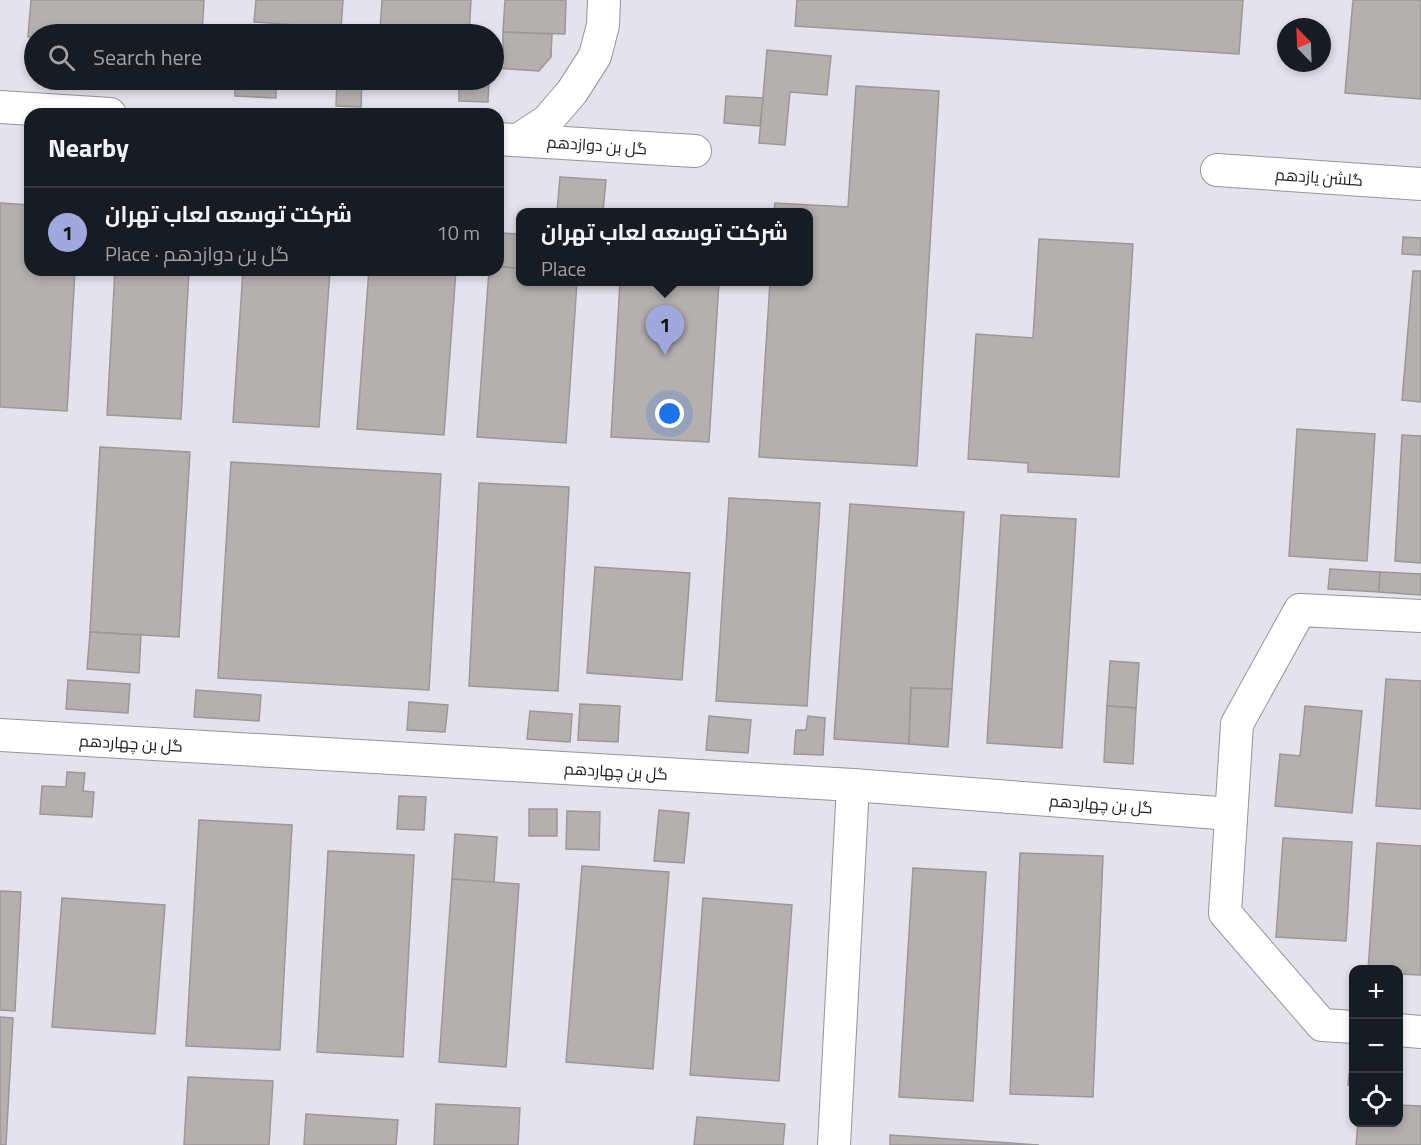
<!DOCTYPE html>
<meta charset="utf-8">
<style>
:root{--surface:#171b24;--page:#242831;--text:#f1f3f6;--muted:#9ea1a6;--line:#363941;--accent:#a1a8de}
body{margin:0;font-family:"Titillium Web",Cairo,sans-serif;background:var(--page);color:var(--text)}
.controls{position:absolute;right:18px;bottom:18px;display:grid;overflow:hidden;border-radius:12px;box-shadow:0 3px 9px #0003}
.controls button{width:54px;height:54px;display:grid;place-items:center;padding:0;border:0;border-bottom:2px solid var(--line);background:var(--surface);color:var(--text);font:30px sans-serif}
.compass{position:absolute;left:1277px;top:18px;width:54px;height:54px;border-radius:50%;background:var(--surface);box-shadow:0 3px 9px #0003;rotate:337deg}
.you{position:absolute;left:670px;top:414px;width:21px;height:21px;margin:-15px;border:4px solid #fff;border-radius:50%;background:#1a73e8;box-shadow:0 0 0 9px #1a73e833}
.badge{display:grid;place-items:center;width:39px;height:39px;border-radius:50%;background:var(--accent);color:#111;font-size:20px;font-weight:700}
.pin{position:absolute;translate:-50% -50px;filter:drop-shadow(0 2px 3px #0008)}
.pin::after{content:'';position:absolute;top:32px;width:21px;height:18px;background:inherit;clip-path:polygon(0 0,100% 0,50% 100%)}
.popup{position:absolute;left:516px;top:208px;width:297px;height:78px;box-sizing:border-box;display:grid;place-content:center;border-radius:12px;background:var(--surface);filter:drop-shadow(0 2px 4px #0005);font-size:20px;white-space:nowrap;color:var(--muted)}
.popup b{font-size:22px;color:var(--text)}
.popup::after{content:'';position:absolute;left:50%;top:100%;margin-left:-12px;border:12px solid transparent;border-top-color:var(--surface)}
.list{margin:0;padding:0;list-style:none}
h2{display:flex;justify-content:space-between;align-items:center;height:78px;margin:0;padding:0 24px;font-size:26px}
h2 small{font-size:20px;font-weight:400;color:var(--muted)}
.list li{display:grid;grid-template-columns:39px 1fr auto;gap:18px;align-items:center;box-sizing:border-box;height:90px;padding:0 24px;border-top:2px solid var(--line)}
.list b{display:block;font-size:22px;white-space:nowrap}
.list p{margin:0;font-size:20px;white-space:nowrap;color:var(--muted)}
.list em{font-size:20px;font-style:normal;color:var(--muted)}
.icon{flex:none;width:33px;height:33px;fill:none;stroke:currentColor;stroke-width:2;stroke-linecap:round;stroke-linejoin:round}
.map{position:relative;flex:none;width:1421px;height:1145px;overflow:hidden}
.search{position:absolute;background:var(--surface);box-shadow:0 3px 9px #0003;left:24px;top:24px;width:480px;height:66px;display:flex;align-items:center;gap:15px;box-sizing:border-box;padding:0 21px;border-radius:33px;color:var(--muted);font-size:22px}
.panel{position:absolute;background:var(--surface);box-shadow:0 3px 9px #0003;left:24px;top:108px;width:480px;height:168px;border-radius:18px}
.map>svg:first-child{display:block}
.built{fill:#e4e2ed;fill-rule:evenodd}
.building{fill:#b4b0af;stroke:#9c9796;stroke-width:1.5}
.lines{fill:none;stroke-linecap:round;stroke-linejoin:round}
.minor-casing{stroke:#959498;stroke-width:34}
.minor{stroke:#fff;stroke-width:32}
.labels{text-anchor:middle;stroke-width:6;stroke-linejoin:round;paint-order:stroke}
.street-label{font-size:16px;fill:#1b1a1c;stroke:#fff}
</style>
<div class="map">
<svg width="1421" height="1145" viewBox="0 0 1421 1145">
<rect width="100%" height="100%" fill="#f1f0f4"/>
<path class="built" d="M0,0H1421V1145H0ZM1286,27H1322V63H1286ZM34,34H494V80H34ZM30,114H498V270H30ZM521,212H809V282H521ZM1354,970H1398V1122H1354Z"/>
<g class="building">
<path d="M31,0H204L202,34H34V37H28Z"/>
<path d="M256,0H343L341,28L254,22Z"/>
<path d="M382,0H471L469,34H433L380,31Z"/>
<path d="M505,0H566L565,34L503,32Z"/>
<path d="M797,0H1243L1239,54L795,26Z"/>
<path d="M1353,0H1421V99L1345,93Z"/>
<path d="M503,32L552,34L551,57L539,71L494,68V50H503Z"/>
<path d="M767,50L831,56L827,95L790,92L785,145L759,143Z"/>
<path d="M235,80H276V98L235,96Z"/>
<path d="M337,80H362L361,107L336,106Z"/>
<path d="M459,80H489L488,102L459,101Z"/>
<path d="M856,86L939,91L917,466L759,457L770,282H809V212H774L775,203L848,207Z"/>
<path d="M726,96L763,98L760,126L724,123Z"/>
<path d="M560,177L606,180L603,212L557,211Z"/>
<path d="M0,203L30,205V270H75L67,411L0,407Z"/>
<path d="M498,233L521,234V269L498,266Z"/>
<path d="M1403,237L1421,238V255L1402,254Z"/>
<path d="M1039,239L1133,244L1119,477L1028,472V463L968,459L976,334L1033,338Z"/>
<path d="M498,266L521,269V282H577L566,443L477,437L489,270H498Z"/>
<path d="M115,270H189L181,419L107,415Z"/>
<path d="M243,270H330L319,427L233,422Z"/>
<path d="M369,270H456L444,435L357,429Z"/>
<path d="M1413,271H1421V402L1402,400Z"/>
<path d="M620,282H719L709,442L611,437Z"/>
<path d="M1297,429L1375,434L1367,561L1289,556Z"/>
<path d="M1402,435L1421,436V563L1395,561Z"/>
<path d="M100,447L190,452L179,637L90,632Z"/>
<path d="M231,462L441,474L429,690L218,678Z"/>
<path d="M479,483L569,487L558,691L469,686Z"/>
<path d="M729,498L820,503L807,706L716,701Z"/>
<path d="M850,504L964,512L952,689L911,688L909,744L834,739Z"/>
<path d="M1001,515L1076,519L1062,748L987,743Z"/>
<path d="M595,567L690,573L682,680L587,673Z"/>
<path d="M1330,569L1380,572L1379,592L1328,589Z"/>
<path d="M1380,572L1421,574V595L1379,592Z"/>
<path d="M90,632L141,635L139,673L87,669Z"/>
<path d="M1110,661L1139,663L1136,708L1107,706Z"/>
<path d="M1386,679L1421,681V809L1376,806Z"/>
<path d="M68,680L130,684L128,713L66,709Z"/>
<path d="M911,688L952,689L948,747L909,744Z"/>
<path d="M196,690L261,695L259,721L194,717Z"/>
<path d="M409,702L448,705L445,732L407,730Z"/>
<path d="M580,704L620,706L618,742L578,740Z"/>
<path d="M1107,706L1136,708L1133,764L1104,762Z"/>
<path d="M1305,706L1362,711L1352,813L1275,806L1280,754L1300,756Z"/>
<path d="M530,711L572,714L570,742L527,739Z"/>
<path d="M709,716L751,720L748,753L706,750Z"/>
<path d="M808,716L825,718L823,755L794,754L796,730H806Z"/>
<path d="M67,772L85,773L83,791L94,792L92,817L40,814L42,786L66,787Z"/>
<path d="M399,796L426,797L424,830L397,829Z"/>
<rect x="529" y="809" width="28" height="27"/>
<path d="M659,810L689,813L684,863L654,861Z"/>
<path d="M567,811L600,812L599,850L566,849Z"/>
<path d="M199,820L292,825L280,1050L186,1046Z"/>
<path d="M455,834L497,837L494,883L452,879Z"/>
<path d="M1283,838L1352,842L1346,941L1276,937Z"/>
<path d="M1377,843L1421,846V975L1398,974V970H1368Z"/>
<path d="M328,851L414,855L403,1057L317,1052Z"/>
<path d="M1020,853L1103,856L1093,1097L1010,1094Z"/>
<path d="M582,866L669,872L653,1069L566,1062Z"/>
<path d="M913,868L986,872L973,1101L899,1097Z"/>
<path d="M452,879L519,884L506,1067L439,1062Z"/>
<path d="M0,891L21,892L15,1011L0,1010Z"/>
<path d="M62,898L165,905L155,1034L52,1027Z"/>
<path d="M703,898L792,905L779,1081L690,1075Z"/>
<path d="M0,1017L13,1018L6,1145H0Z"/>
<path d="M1351,1058H1354V1085H1348Z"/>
<path d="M188,1077L273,1081L269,1145H184Z"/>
<path d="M436,1104L520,1108L518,1145H434Z"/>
<path d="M1398,1105L1421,1106V1145H1356L1358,1122H1398Z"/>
<path d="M306,1114L398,1120L396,1145H304Z"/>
<path d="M697,1117L785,1124L783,1145H694Z"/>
<path d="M890,1135L1039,1145H890Z"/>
</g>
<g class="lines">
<g class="minor-casing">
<g id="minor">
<path d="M0,107L110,114"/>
<path d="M498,139L695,151"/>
<path d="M518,140L547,121L572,92L595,56L603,25L604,0"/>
<path d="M1217,170L1421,184"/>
<path d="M0,735L853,785L1231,814"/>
<path d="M1354,1027L1322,1025L1225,913L1237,724L1300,610L1421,616"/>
<path d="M1398,1030L1421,1032"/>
<path d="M834,1145L853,785"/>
</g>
</g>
<use href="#minor" class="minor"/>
</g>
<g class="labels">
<g class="street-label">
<text transform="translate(597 145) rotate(4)" y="6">گل بن دوازدهم</text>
<text transform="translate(1319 177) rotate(4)" y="6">گلشن یازدهم</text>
<text transform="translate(131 743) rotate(3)" y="6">گل بن چهاردهم</text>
<text transform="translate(616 771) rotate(3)" y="6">گل بن چهاردهم</text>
<text transform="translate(1101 804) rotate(4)" y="6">گل بن چهاردهم</text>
</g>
</g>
</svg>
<div class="controls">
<button>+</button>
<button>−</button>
<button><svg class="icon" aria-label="locate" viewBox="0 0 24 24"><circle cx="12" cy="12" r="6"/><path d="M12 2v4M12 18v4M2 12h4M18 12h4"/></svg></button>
</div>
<svg class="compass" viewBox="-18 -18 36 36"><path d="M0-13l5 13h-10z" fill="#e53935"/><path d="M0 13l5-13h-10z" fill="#9ea1a6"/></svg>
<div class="you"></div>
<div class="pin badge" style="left:665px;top:355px">1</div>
<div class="popup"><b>شرکت توسعه لعاب تهران</b>Place</div>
<div class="search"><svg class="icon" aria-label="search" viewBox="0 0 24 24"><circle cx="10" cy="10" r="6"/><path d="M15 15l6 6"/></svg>Search here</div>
<section class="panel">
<h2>Nearby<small></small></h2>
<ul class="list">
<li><span class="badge">1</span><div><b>شرکت توسعه لعاب تهران</b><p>Place · گل بن دوازدهم</p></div><em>10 m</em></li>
</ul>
</section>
</div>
